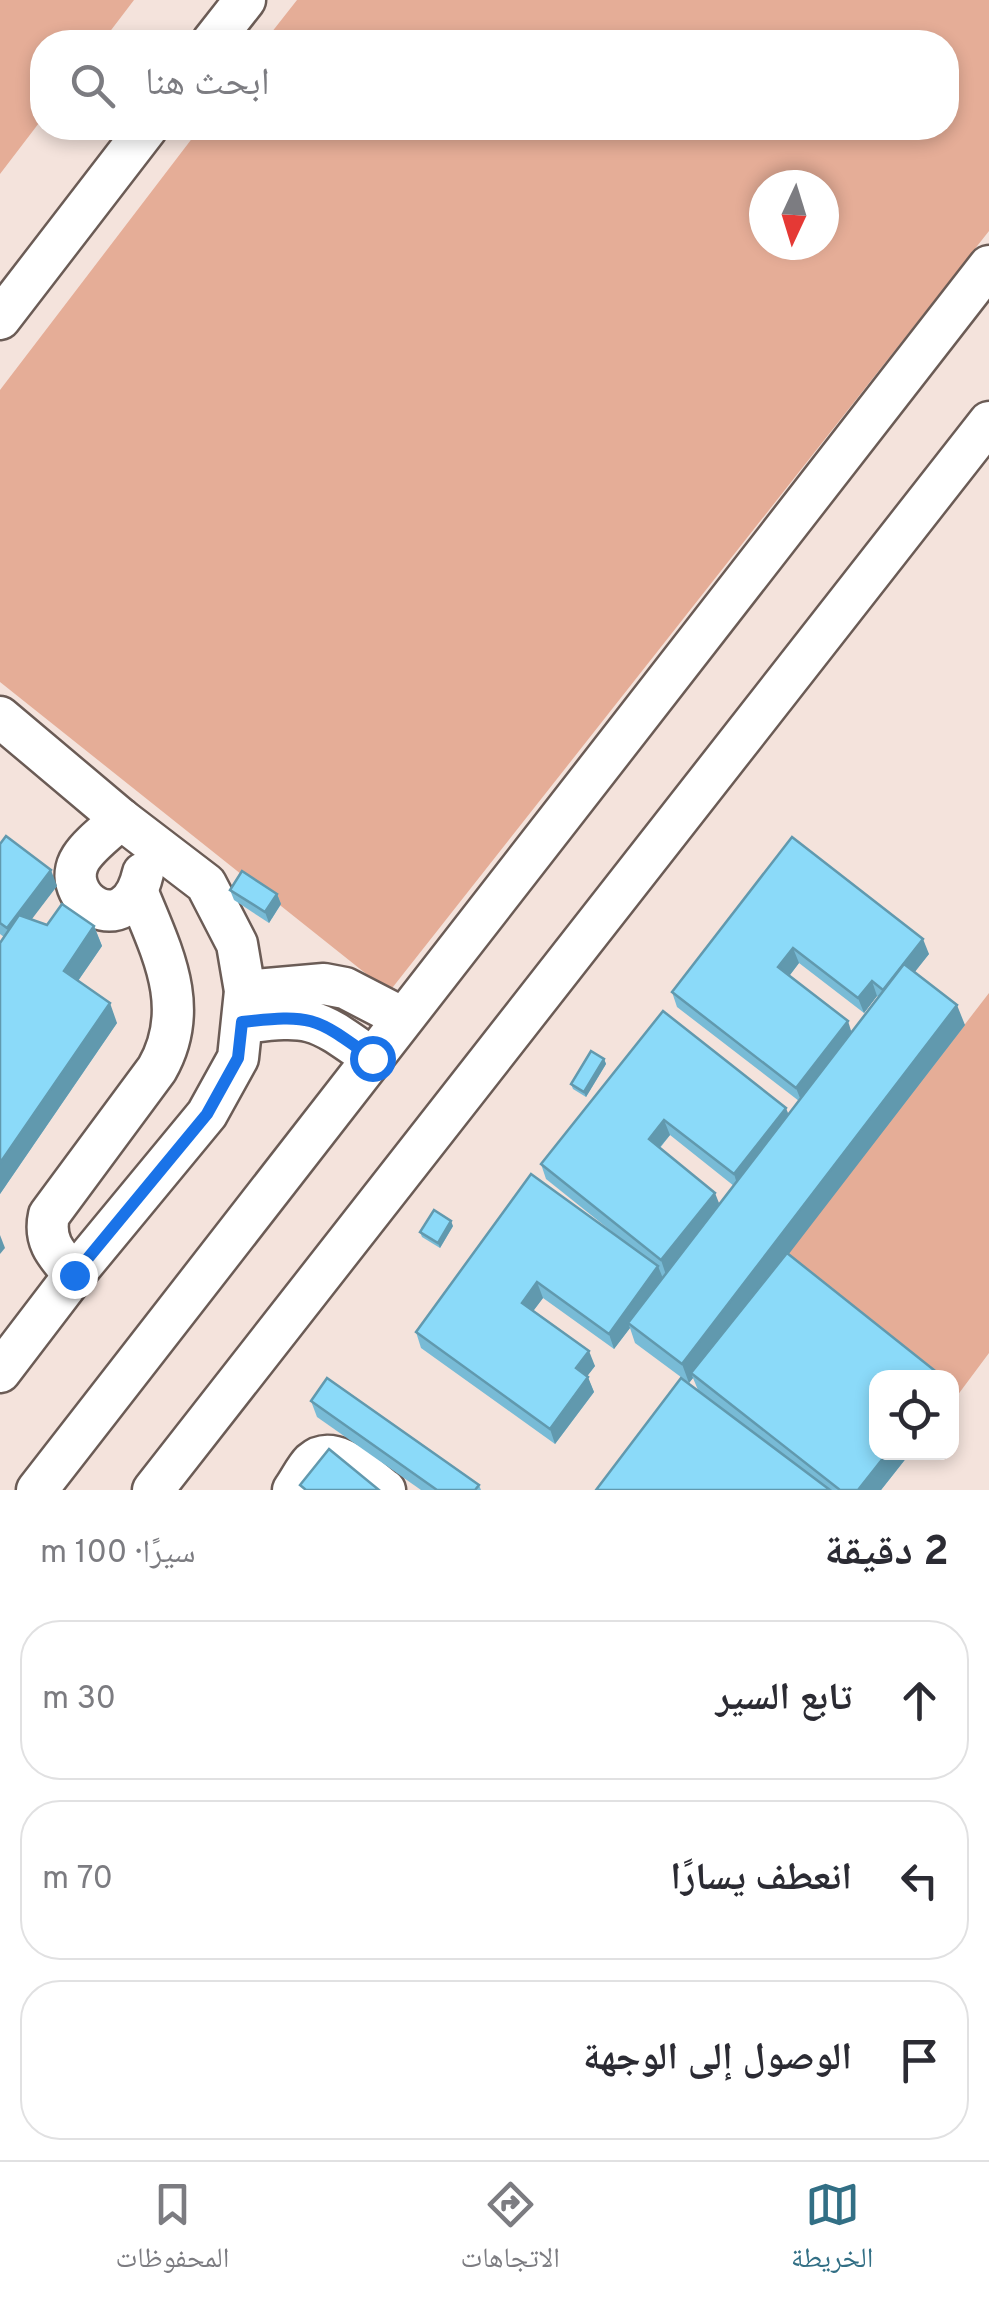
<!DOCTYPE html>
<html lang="ar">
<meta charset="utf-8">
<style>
:root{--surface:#fff;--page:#f2f2f3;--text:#2b2b33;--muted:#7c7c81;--line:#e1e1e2;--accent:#326f85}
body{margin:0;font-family:Overpass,"Noto Naskh Arabic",sans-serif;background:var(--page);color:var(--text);direction:rtl}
.controls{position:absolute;right:30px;bottom:30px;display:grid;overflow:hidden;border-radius:20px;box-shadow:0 5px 15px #0003}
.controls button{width:90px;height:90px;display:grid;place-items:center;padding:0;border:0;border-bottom:2px solid var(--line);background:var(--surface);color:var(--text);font:50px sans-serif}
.compass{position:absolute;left:749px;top:170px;width:90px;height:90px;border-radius:50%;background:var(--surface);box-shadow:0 5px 15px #0003;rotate:184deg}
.stop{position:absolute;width:30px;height:30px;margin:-22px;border:8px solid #1a73e8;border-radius:50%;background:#fff}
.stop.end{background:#1a73e8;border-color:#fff;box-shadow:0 2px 10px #0008}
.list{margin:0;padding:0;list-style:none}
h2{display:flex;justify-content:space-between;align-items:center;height:130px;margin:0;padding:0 40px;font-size:42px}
h2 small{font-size:32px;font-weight:400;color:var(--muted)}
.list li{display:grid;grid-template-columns:65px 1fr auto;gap:30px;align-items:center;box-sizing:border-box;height:160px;margin:0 20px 20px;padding:0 20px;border:2px solid var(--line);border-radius:40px}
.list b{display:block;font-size:38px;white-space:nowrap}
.list em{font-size:32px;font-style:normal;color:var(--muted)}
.icon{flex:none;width:55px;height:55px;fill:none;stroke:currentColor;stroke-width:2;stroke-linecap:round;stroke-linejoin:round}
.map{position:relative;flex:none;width:989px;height:1490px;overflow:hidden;direction:ltr}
.search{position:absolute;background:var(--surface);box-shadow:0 5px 15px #0003;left:30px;right:30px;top:30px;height:110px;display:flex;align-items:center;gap:25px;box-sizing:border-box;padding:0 35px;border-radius:40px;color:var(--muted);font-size:38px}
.sheet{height:670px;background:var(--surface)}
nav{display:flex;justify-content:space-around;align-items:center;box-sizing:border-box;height:140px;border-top:2px solid var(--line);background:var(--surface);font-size:28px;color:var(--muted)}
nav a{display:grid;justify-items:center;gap:5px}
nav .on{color:var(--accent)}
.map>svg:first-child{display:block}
.green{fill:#e5ad97;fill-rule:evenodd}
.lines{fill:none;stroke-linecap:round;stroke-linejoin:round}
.minor-casing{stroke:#6b5c56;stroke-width:45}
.minor{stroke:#fff;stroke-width:40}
.wall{fill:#78bbd6;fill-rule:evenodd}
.shaded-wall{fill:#6199ae}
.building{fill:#8bdaf9;stroke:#6199ae;stroke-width:2.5}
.route{stroke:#1a73e8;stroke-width:12}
</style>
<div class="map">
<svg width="989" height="1490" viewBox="0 0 989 1490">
<rect width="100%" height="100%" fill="#f4e3dc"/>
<g class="green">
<path d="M0,0H134L102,42H42V119L0,174Z"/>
<path d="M297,0H989V231L389,992L0,682V390L200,128H946V42H264ZM764,185H824V245H764Z"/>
<path d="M989,993V1353L954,1400L952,1378L926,1377L781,1263Z"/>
</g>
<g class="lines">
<g class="minor-casing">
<g id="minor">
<path d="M212,42L245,0"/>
<path d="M0,319L147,128"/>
<path d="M0,717L121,819L206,884L237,944L245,991L238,1058L207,1114L74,1275L0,1372"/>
<path d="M121,819C108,831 90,844 81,858C56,897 126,946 143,873"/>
<path d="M245,991L324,984L345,988L403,1018"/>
<path d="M243,1023C313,1014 315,1018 372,1058"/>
<path d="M74,1275C57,1255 43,1242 49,1215L157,1069C192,1008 162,952 138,893"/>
<path d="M37,1490L989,266"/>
<path d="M153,1490L989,422"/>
<path d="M293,1490C299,1482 305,1469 312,1462C335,1442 367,1477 385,1490"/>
</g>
</g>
<use href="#minor" class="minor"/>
</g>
<g class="wall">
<path d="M792,837L929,954L914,972L965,1025L788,1254L911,1452L881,1490H596L698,1390L693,1378L689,1383L635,1343L630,1328L614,1349L543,1298L533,1311L595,1366L587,1376L594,1392L555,1444L421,1348L416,1332L621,1239L546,1179L541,1164L663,1011L788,1115L799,1101L677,1007L672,992ZM799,963L864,1013L877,996L879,997L852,1032L789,976ZM670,1135L734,1186L719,1204L660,1148Z"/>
<path d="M0,844L57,886L31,919L47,925L94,926L102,946L78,981L117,1023L0,1194V943L4,937L0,934Z"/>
<path d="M230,890L277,894L281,904L269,923L234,900Z"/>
<path d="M604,1059L606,1064L586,1097L573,1089L571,1084Z"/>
<path d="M453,1226L440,1248L422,1237L420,1232Z"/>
<path d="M311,1401L479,1485L481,1490H421L317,1417Z"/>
</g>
<g class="shaded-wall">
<path d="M51,870L57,886L13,944L7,928Z"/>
<path d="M277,894L281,904L269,923L265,912Z"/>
<path d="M94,926L102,946L71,991L64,971Z"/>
<path d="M923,939L929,954L889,1005L883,990Z"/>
<path d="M793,948L799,963L784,983L778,967Z"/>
<path d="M872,981L877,996L864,1013L858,998Z"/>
<path d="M110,1003L117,1023L0,1194V1163Z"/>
<path d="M957,1005L965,1025L695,1376L691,1373L693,1378L689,1383L682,1364Z"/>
<path d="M848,1021L853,1037L802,1103L796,1088Z"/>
<path d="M604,1059L606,1064L586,1097L584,1092Z"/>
<path d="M786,1108L792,1123L739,1190L734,1174Z"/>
<path d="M664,1120L670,1135L654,1154L649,1139Z"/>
<path d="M715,1193L721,1208L666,1275L661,1260Z"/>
<path d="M451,1221L453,1226L440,1248L438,1243Z"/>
<path d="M0,1235L5,1248L0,1254Z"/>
<path d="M658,1266L664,1281L628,1323L630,1328L614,1349L609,1334Z"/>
<path d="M537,1282L543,1298L528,1318L522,1303Z"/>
<path d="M589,1351L595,1366L582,1383L576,1368Z"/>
<path d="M588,1377L594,1392L555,1444L550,1429Z"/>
<path d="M888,1452H911L881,1490H858Z"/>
</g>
<g class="building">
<path d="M6,836L51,870L7,928L0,923V844Z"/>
<path d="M792,837L923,939L883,990L872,981L858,998L793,948L778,967L848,1021L796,1088L672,992Z"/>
<path d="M242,871L277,894L265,912L230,890Z"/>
<path d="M62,904L94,926L64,971L110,1003L0,1163V943L19,915L47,925Z"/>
<path d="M904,964L957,1005L682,1364L628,1323Z"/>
<path d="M663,1011L786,1108L734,1174L664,1120L649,1139L715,1193L661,1260L541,1164Z"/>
<path d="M591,1051L604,1059L584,1092L571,1084Z"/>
<path d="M531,1174L658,1266L609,1334L537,1282L522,1303L589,1351L576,1368L588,1377L550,1429L416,1332Z"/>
<path d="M434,1210L451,1221L438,1243L420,1232Z"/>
<path d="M787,1253L944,1378H876V1452H888L858,1490H840L691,1373Z"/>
<path d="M327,1378L479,1485L475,1490H437L311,1401Z"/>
<path d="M681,1378L830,1490H596Z"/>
<path d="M329,1449L379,1490H306L300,1485Z"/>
</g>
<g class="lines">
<path class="route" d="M74,1275L207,1114L238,1058L242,1022C313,1014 315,1017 372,1058"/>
</g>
</svg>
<div class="controls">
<button><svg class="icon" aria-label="locate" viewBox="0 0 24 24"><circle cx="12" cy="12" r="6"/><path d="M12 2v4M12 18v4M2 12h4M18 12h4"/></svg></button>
</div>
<svg class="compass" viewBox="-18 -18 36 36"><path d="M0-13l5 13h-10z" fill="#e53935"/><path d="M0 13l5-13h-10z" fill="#7c7c81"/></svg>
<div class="stop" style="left:372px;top:1058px"></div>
<div class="stop end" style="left:74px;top:1275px"></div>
<div class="search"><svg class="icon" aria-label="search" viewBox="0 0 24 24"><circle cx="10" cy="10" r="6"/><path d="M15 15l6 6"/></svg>ابحث هنا</div>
</div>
<section class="sheet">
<h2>2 دقيقة<small>سيرًا · 100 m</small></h2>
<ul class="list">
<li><svg class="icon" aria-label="ahead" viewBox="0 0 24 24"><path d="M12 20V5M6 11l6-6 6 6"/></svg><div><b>تابع السير</b></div><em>30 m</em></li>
<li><svg class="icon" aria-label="left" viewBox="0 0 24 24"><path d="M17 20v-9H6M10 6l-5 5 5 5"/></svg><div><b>انعطف يسارًا</b></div><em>70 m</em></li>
<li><svg class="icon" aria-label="arrive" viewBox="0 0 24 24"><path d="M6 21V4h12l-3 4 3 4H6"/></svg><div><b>الوصول إلى الوجهة</b></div></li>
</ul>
</section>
<nav>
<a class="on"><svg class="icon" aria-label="map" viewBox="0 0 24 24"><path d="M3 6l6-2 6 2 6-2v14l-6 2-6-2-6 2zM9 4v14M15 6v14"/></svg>الخريطة</a>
<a><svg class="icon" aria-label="directions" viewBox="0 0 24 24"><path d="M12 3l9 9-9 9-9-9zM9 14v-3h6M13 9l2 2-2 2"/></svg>الاتجاهات</a>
<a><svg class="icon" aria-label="saved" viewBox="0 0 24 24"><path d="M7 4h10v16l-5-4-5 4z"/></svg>المحفوظات</a>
</nav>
